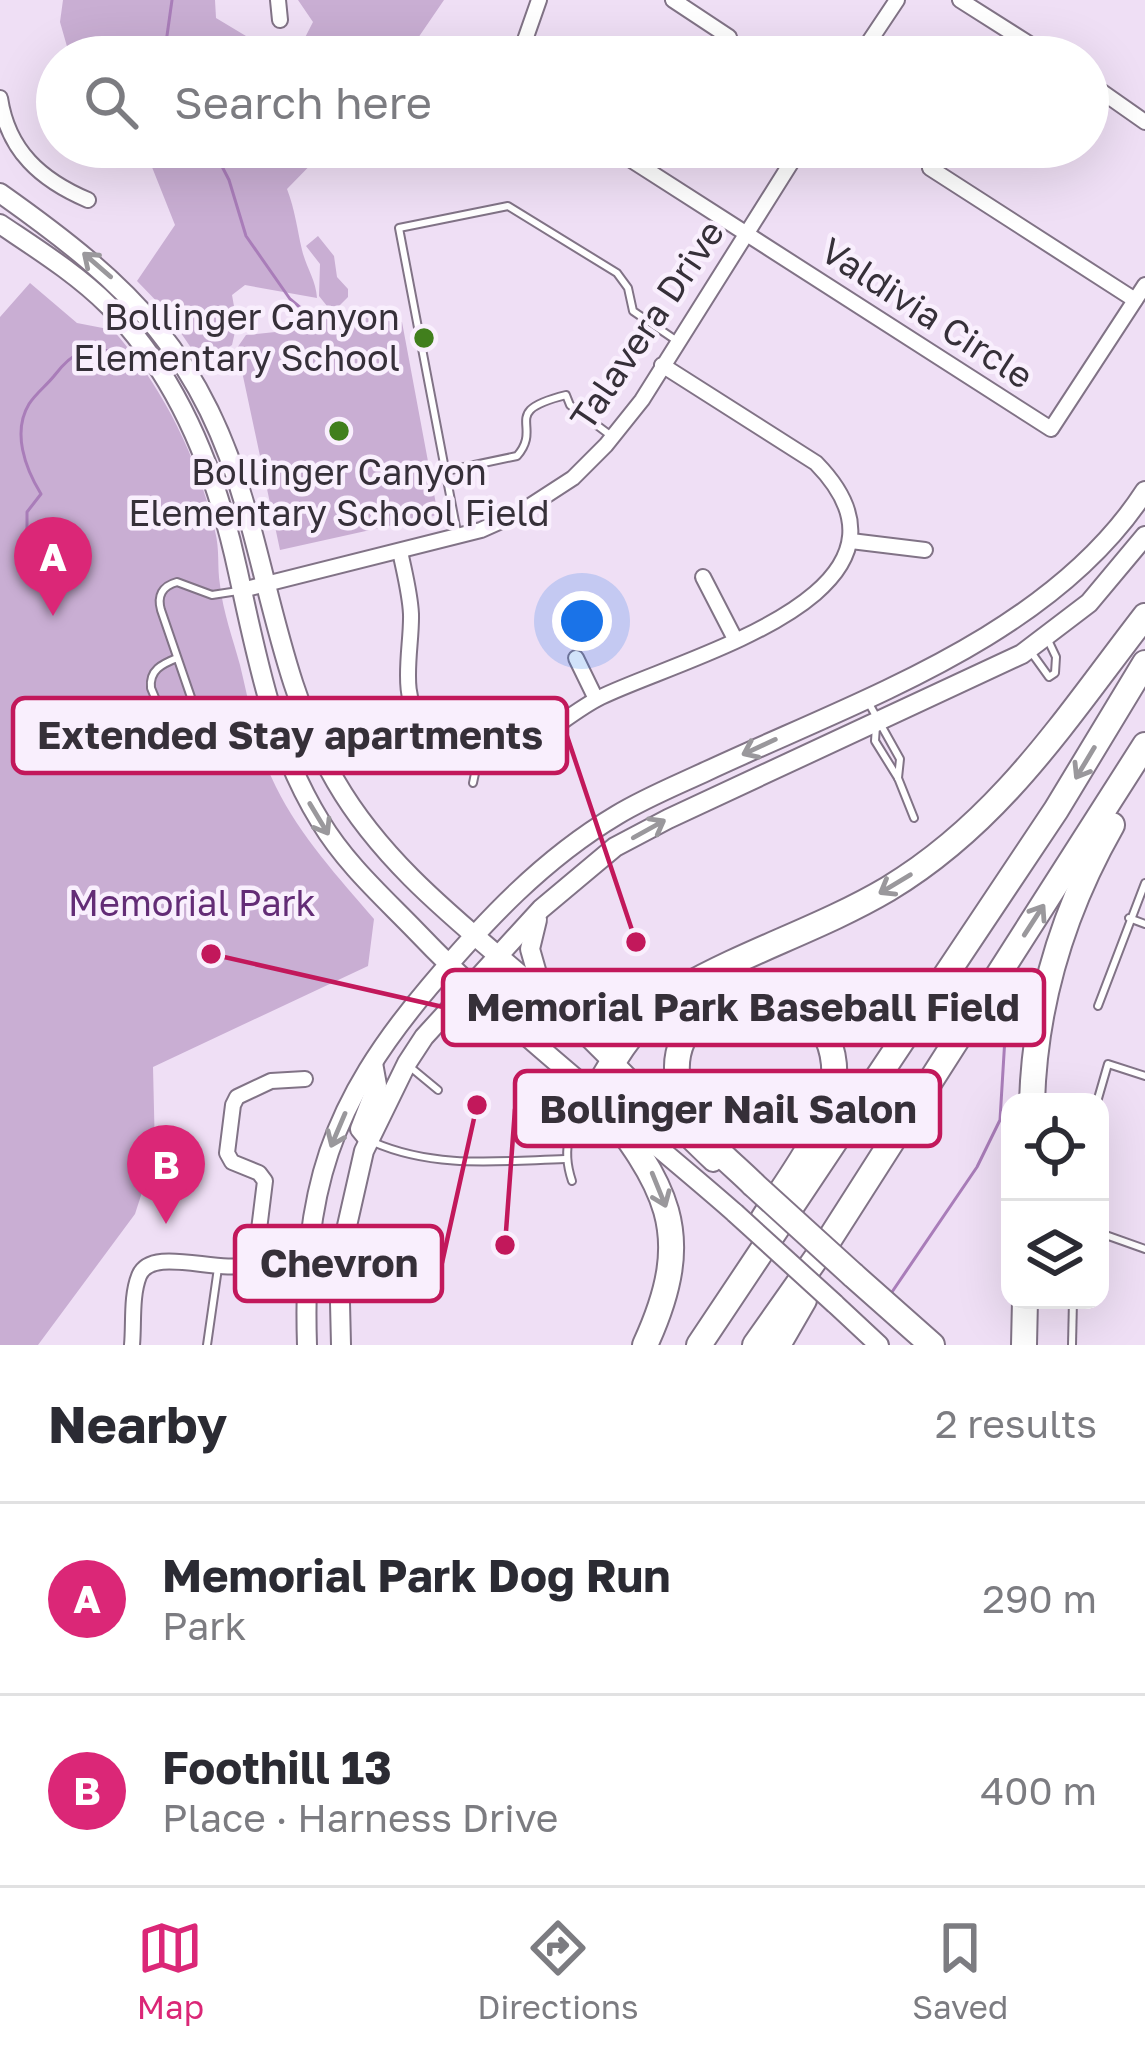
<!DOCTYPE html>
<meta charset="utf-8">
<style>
:root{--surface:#fff;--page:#f7f7f7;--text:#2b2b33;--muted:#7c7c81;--line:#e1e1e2;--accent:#db2777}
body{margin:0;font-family:"Golos Text",sans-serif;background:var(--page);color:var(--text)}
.controls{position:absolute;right:36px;bottom:36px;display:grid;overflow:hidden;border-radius:24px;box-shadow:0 12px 48px #0002}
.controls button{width:108px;height:108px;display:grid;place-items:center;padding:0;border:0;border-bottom:3px solid var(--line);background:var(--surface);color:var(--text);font:60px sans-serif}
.you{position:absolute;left:582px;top:621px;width:42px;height:42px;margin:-30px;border:9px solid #fff;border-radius:50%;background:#1a73e8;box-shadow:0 0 0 18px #1a73e833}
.badge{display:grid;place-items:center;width:78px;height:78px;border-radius:50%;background:var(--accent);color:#fff;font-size:39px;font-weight:700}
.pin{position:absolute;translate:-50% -99px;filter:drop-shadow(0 3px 6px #0008)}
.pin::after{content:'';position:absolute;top:63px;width:42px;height:36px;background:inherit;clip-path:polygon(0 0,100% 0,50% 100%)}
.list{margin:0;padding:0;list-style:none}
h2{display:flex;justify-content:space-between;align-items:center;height:156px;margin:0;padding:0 48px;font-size:51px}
h2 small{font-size:39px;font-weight:400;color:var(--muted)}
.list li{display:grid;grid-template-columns:78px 1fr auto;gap:36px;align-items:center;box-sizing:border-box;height:192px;padding:0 48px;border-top:3px solid var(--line)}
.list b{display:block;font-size:45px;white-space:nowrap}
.list p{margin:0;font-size:39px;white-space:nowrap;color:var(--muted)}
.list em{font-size:39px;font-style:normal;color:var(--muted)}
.icon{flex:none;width:66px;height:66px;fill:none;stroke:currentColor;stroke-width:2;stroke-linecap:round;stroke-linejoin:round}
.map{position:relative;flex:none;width:1145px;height:1345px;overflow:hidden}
.search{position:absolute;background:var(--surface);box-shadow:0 12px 48px #0002;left:36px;right:36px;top:36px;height:132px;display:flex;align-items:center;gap:30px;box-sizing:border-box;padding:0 42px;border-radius:66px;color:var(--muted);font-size:45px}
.sheet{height:540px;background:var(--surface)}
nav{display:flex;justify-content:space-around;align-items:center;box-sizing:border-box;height:168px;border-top:3px solid var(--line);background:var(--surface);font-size:33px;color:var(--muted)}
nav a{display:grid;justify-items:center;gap:6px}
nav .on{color:var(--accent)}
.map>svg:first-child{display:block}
.green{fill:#c9aed3}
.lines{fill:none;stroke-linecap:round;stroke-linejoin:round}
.stream{stroke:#a97db9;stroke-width:3}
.service-casing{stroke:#817386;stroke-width:10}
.minor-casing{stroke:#817386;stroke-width:18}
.secondary-casing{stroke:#817386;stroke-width:22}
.motorway-casing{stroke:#817386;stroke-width:28}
.service{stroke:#fff;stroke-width:6}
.minor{stroke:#fff;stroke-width:14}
.secondary{stroke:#fff;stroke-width:18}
.motorway{stroke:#fff;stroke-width:24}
.secondary-bridge-casing{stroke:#817386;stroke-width:22;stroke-linecap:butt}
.motorway-bridge-casing{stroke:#817386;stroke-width:28;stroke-linecap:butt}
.secondary-bridge{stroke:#fff;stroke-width:18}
.motorway-bridge{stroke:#fff;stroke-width:24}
.oneway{stroke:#9a989c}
.poi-dot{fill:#417f1d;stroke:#f9effd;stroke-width:4.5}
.labels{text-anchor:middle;stroke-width:9;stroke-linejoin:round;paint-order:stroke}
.street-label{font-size:36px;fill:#363039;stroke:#f9effd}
.poi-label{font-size:36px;fill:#363039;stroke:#f9effd;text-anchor:end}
.park-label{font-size:36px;fill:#632c76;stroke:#f9effd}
.leader{fill:none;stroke:#c2185b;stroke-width:4.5}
.callout-dot{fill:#c2185b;stroke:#f9effd;stroke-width:4.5}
.callout{fill:#f9effd;stroke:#c2185b;stroke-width:4.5}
.callout-label{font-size:39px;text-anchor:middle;font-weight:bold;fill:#363039}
</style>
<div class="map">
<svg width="1145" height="1345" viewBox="0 0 1145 1345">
<rect width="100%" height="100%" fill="#efdff5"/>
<g class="green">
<path d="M63,0H215L216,18L281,57H70L60,22Z"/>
<path d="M298,0H444L405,57H295L313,22Z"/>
<path d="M144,147H328L287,189C295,210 297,228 302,250C306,267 316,280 317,298L245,285L232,295L237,323L232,345L202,364L166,311L137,281L175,225Z"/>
<path d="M318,236L334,256L337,277L348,289V297L339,306H327L319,296L320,264L306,246Z"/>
<path d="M30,283L77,323L113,330C164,389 197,456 215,531C220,550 217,567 220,585C223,612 233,639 240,665C250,706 257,749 276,787C300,836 339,878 374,919L368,966L153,1067L155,1152L135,1214L38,1345H0V317Z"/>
<path d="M357,310L371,320L402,322L438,515L280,550L237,348L246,335L304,329L317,317L336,321Z"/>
</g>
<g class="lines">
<g class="stream">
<path d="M164,57L172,0"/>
<path d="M212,147L229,180L246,236L290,299L302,309"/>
<path d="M27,540V512L41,494C25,468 12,432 29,404C36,393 46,386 54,376C73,351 87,345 118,353"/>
<path d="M892,1292L977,1167L1000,1120L1007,1004"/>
</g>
<g class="service-casing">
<g id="service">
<path d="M446,471L517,456C544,425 498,412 566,395L570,405L610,435"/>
<path d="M457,532L399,228L508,206L617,273L628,288L633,311L677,341"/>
<path d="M1031,652L1049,677L1055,673L1056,657L1047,638"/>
<path d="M177,658C162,664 149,670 151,688L175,746L190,755L202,750L205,738L161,610C157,596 162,586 177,582L212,595L238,591"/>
<path d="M867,700L900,759L898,778"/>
<path d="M876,726L875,741L898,778L914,818"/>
<path d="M473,783L478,759"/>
<path d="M1129,918L1145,924"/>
<path d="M1098,1006L1145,883"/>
<path d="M409,1066L438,1090"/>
<path d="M1097,1102L1108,1064L1145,1076"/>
<path d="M373,1142C435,1169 499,1161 565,1159"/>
<path d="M572,1181C560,1145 571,1127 592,1097"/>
<path d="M1100,1233L1145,1249"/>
<path d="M207,1345L218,1268"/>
<path d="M1072,1345L1073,1300"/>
</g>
</g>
<g class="minor-casing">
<g id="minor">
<path d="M278,0L280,20"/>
<path d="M673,0L729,37"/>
<path d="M960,0L1050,57"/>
<path d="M519,57L539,0"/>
<path d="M859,57L897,0"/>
<path d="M1088,82L1145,122"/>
<path d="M0,98C8,151 41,180 88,200"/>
<path d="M611,147L1051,429L1145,285"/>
<path d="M930,168L1135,300"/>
<path d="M851,541L925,550"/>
<path d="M400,551C404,571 410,593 411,614C412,651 397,697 425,728C438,742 461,758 480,758C527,758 562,716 601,697C683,657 943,593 816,463L662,365"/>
<path d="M703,577L735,639"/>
<path d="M242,590L481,530L519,513L573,478L606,445L642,400L801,147"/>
<path d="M576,658L596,699"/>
<path d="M132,1345C134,1324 131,1296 139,1276C151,1245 220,1275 250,1264L256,1254L265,1181L259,1173L232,1162L227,1153L233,1105L237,1097L271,1081L305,1079"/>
</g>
</g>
<g class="secondary-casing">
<g id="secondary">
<path d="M0,193C133,287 203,354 248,516C273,605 289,701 336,782C387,870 470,930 545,996C603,1049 656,1108 713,1162"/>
<path d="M0,224C37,249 77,274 109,306C180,378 217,474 238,572C257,658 273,745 320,821C346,864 381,895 415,930C513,1033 629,1120 735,1213"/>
<path d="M537,920L530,949L542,991"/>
<path d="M369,1140L360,1129L377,1085L373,1063"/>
<path d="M835,1304L879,1345"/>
<path d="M307,1345C302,1191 330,1104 430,986C485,921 543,859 617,815C645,798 677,785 707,771C859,700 1051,636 1145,491"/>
<path d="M341,1345L339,1261L364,1151L407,1063L424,1037L541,909L615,847L668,819L1022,654L1089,603L1145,536"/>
</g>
</g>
<g class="motorway-casing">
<g id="motorway">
<path d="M1032,1102C1035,1002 1063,911 1112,825"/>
<path d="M753,1184C735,1166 710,1147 696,1125C610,986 844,945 834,1082C831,1125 786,1182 763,1219"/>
<path d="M853,1275L932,1345"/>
<path d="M645,1345C698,1230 665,1186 595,1093C617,1052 641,1015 681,989C747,951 822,928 888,889C1001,821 1066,718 1145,616"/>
<path d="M699,1345L1056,810L1145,663"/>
<path d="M755,1345L829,1240L1145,745"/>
<path d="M778,1345L804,1300"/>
<path d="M1024,1345L1025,1300"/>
</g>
</g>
<use href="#service" class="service"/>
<use href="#minor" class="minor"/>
<use href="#secondary" class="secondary"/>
<use href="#motorway" class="motorway"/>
<g class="secondary-bridge-casing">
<path id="secondary-bridge" d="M735,1213L835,1304"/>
</g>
<g class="motorway-bridge-casing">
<path id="motorway-bridge" d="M753,1184L853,1275"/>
</g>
<use href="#secondary-bridge" class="secondary-bridge"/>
<use href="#motorway-bridge" class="motorway-bridge"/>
</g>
<defs><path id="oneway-shaft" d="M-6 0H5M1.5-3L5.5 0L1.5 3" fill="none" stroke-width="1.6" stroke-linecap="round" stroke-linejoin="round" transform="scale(3)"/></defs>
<g class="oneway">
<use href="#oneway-shaft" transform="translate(97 265) rotate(-139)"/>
<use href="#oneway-shaft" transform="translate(759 747) rotate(155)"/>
<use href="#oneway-shaft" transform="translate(1085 763) rotate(121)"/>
<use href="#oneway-shaft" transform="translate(319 819) rotate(59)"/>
<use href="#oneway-shaft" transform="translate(649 829) rotate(-29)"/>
<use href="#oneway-shaft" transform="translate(895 884) rotate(149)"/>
<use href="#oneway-shaft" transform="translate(1034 920) rotate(-57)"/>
<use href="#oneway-shaft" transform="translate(338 1130) rotate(113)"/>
<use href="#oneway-shaft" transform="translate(659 1190) rotate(68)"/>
</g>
<g class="poi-dot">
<circle cx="424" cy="338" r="12"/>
<circle cx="339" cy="431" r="12"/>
</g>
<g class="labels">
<g class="street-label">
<text transform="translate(927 313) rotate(33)" y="13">Valdivia Circle</text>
<text transform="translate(647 325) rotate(-56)" y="13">Talavera Drive</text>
</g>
<g class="poi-label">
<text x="400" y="330">Bollinger Canyon<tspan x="400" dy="41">Elementary School</tspan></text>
<text x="339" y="485" text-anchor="middle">Bollinger Canyon<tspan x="339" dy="41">Elementary School Field</tspan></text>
</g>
<g class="park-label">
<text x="192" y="916">Memorial Park</text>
</g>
</g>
<path class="leader" d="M636 942L567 736M211 954L443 1007M505 1245L515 1109M477 1105L442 1263"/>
<g class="callout-dot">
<circle cx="636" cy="942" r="12"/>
<circle cx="211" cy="954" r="12"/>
<circle cx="505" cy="1245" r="12"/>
<circle cx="477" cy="1105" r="12"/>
</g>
<g class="callout">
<rect x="13" y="698" width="554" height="75" rx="12"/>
<rect x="443" y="970" width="601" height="75" rx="12"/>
<rect x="515" y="1071" width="425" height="75" rx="12"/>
<rect x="235" y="1226" width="207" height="75" rx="12"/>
</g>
<g class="callout-label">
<text x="290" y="749">Extended Stay apartments</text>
<text x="743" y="1021">Memorial Park Baseball Field</text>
<text x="728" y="1123">Bollinger Nail Salon</text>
<text x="339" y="1277">Chevron</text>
</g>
</svg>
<div class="controls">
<button><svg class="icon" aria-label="locate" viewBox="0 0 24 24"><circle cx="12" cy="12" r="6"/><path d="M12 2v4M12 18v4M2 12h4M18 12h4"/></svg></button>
<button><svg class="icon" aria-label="layers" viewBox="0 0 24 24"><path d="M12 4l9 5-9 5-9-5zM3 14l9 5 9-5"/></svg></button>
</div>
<div class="you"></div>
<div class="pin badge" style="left:53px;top:616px">A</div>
<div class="pin badge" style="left:166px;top:1224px">B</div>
<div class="search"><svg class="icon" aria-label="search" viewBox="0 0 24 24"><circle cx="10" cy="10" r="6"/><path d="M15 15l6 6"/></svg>Search here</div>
</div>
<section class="sheet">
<h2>Nearby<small>2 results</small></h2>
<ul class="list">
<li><span class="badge">A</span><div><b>Memorial Park Dog Run</b><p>Park</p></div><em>290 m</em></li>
<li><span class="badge">B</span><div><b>Foothill 13</b><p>Place · Harness Drive</p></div><em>400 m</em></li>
</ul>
</section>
<nav>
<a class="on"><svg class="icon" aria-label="map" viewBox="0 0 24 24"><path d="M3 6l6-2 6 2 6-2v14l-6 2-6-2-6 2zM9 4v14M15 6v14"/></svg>Map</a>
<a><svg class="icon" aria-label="directions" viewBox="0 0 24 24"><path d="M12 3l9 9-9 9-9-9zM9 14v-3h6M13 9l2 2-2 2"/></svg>Directions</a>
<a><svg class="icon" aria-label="saved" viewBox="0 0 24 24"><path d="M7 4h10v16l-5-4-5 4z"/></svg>Saved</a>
</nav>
